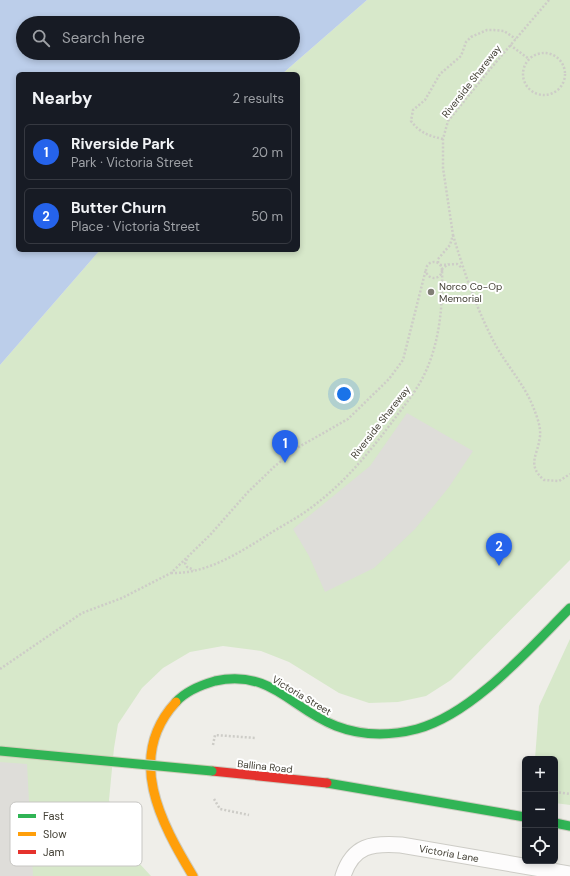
<!DOCTYPE html>
<meta charset="utf-8">
<style>
:root{--surface:#171b24;--page:#242831;--text:#f1f3f6;--muted:#9ea1a6;--line:#363941;--accent:#2563eb}
body{margin:0;font-family:"DM Sans",sans-serif;background:var(--page);color:var(--text)}
.controls{position:absolute;right:12px;bottom:12px;display:grid;overflow:hidden;border-radius:6px;box-shadow:0 2px 6px #0003}
.controls button{width:36px;height:36px;display:grid;place-items:center;padding:0;border:0;border-bottom:1px solid var(--line);background:var(--surface);color:var(--text);font:20px sans-serif}
.you{position:absolute;left:344px;top:394px;width:14px;height:14px;margin:-10px;border:3px solid #fff;border-radius:50%;background:#1a73e8;box-shadow:0 0 0 6px #1a73e833}
.badge{display:grid;place-items:center;width:26px;height:26px;border-radius:50%;background:var(--accent);color:#fff;font-size:13px;font-weight:700}
.pin{position:absolute;translate:-50% -33px;filter:drop-shadow(0 1px 2px #0008)}
.pin::after{content:'';position:absolute;top:21px;width:14px;height:12px;background:inherit;clip-path:polygon(0 0,100% 0,50% 100%)}
.list{margin:0;padding:0;list-style:none}
h2{display:flex;justify-content:space-between;align-items:center;height:52px;margin:0;padding:0 16px;font-size:17px}
h2 small{font-size:13px;font-weight:400;color:var(--muted)}
.list li{display:grid;grid-template-columns:26px 1fr auto;gap:12px;align-items:center;box-sizing:border-box;height:56px;margin:0 8px 8px;padding:0 8px;border:1px solid var(--line);border-radius:6px}
.list b{display:block;font-size:15px;white-space:nowrap}
.list p{margin:0;font-size:13px;white-space:nowrap;color:var(--muted)}
.list em{font-size:13px;font-style:normal;color:var(--muted)}
.icon{flex:none;width:22px;height:22px;fill:none;stroke:currentColor;stroke-width:2;stroke-linecap:round;stroke-linejoin:round}
.map{position:relative;flex:none;width:570px;height:876px;overflow:hidden}
.search{position:absolute;background:var(--surface);box-shadow:0 2px 6px #0003;left:16px;top:16px;width:284px;height:44px;display:flex;align-items:center;gap:10px;box-sizing:border-box;padding:0 14px;border-radius:22px;color:var(--muted);font-size:15px}
.panel{position:absolute;background:var(--surface);box-shadow:0 2px 6px #0003;left:16px;top:72px;width:284px;height:180px;border-radius:6px}
.map>svg:first-child{display:block}
.green{fill:#d7e8ca}
.parking{fill:#deddd9}
.water{fill:#bcceea;fill-rule:evenodd}
.lines{fill:none;stroke-linecap:round;stroke-linejoin:round}
.lane-casing{stroke:#cdccc6;stroke-width:17}
.fast-casing{stroke:#cdccc0;stroke-width:11}
.slow-casing{stroke:#cdccc0;stroke-width:11}
.jam-casing{stroke:#cdccc0;stroke-width:11}
.path{stroke:#cdccc7;stroke-width:2.5;stroke-dasharray:2 2;stroke-linecap:butt}
.lane{stroke:#fdfcfc;stroke-width:15}
.fast{stroke:#30b455;stroke-width:9}
.slow{stroke:#ff9f0a;stroke-width:9}
.jam{stroke:#e5322d;stroke-width:9}
.fast-bridge-casing{stroke:#d0cdb8;stroke-width:11;stroke-linecap:butt}
.fast-bridge{stroke:#30b455;stroke-width:9}
.poi-dot{fill:#807e75;stroke:#fff;stroke-width:1.5}
.labels{text-anchor:middle;stroke-width:4;stroke-linejoin:round;paint-order:stroke}
.street-label{font-size:10px;fill:#444136;stroke:#fff}
.poi-label{font-size:10px;fill:#444136;stroke:#fff;text-anchor:start}
.key{fill:#fff;stroke:#c7c6c3;stroke-width:1}
.key-label{font-size:11px;fill:#444136}
</style>
<div class="map">
<svg width="570" height="876" viewBox="0 0 570 876">
<rect width="100%" height="100%" fill="#efeee9"/>
<g class="green">
<path d="M367,0H570V560L451,680L426,696L398,702L369,703L339,693L289,662L261,651L223,646L190,652L163,668L142,688L118,724L114,748L109,800L117,833L126,849L151,876H0V365L100,250H298V74H282Z"/>
<path d="M570,639V805L555,803V759H535L539,706Z"/>
</g>
<g class="parking">
<path d="M407,413L473,451L449,487L415,529L374,568L325,592L309,556L293,529L370,466Z"/>
<path d="M0,762L27,764L33,876H0Z"/>
</g>
<path class="water" d="M0,0H367L282,74H18V250H100L0,365ZM23,23H293V53H23Z"/>
<g class="lines">
<g class="lane-casing">
<path id="lane" d="M343,876C353,845 372,843 401,845L570,874"/>
</g>
<g class="fast-casing">
<g id="fast">
<path d="M176,702C186,691 201,685 215,681C272,669 291,709 336,726C362,736 390,736 417,729C473,714 530,648 570,608"/>
<path d="M327,783L525,817"/>
<path d="M555,823L570,826"/>
</g>
</g>
<g class="slow-casing">
<path id="slow" d="M176,702C125,757 161,823 193,876"/>
</g>
<g class="jam-casing">
<path id="jam" d="M212,771L327,783"/>
</g>
<g class="path">
<path d="M510,45L529,59"/>
<circle cx="544" cy="74" r="21"/>
<path d="M443,139C429,136 420,133 411,121L413,110L425,100L440,74L461,56L466,42L471,37L487,30H494L504,31L516,39"/>
<path d="M453,235C464,272 477,310 495,344C507,366 525,385 534,409C537,417 541,427 540,436C538,456 526,464 544,480L559,481L570,474"/>
<circle cx="434" cy="270" r="8"/>
<path d="M438,263V259L450,245L453,235L443,168V139L448,121L491,68L549,0"/>
<path d="M440,265L457,264L462,268"/>
<path d="M187,559L185,563L187,567L194,570"/>
<path d="M171,573C206,574 237,554 266,536C281,526 298,518 312,507C346,482 373,448 398,414C408,401 418,388 425,373C440,341 443,304 442,269L448,264"/>
<path d="M0,669L82,613L122,598L171,573L210,535L248,492L275,466L297,448L348,419L389,379L403,360L426,269"/>
<path d="M213,745L215,735L256,738"/>
<path d="M555,792L570,794"/>
<path d="M214,799L220,809L249,815"/>
</g>
<use href="#lane" class="lane"/>
<use href="#fast" class="fast"/>
<use href="#slow" class="slow"/>
<use href="#jam" class="jam"/>
<g class="fast-bridge-casing">
<path id="fast-bridge" d="M0,751L212,771"/>
</g>
<use href="#fast-bridge" class="fast-bridge"/>
</g>
<circle class="poi-dot" cx="431" cy="292" r="4"/>
<g class="labels">
<g class="street-label">
<text transform="translate(471 81) rotate(-52)" y="4">Riverside Shareway</text>
<text transform="translate(380 422) rotate(-52)" y="4">Riverside Shareway</text>
<text transform="translate(302 695) rotate(31)" y="4">Victoria Street</text>
<text transform="translate(265 766) rotate(6)" y="4">Ballina Road</text>
<text transform="translate(449 853) rotate(10)" y="4">Victoria Lane</text>
</g>
<g class="poi-label">
<text x="439" y="290">Norco Co-Op<tspan x="439" dy="12">Memorial</tspan></text>
</g>
</g>
<rect x="10" y="802" width="132" height="64" rx="6" class="key"/>
<rect x="18" y="814" width="18" height="4" fill="#30b455"/>
<rect x="18" y="832" width="18" height="4" fill="#ff9f0a"/>
<rect x="18" y="850" width="18" height="4" fill="#e5322d"/>
<g class="key-label">
<text x="43" y="820">Fast</text>
<text x="43" y="838">Slow</text>
<text x="43" y="856">Jam</text>
</g>
</svg>
<div class="controls">
<button>+</button>
<button>−</button>
<button><svg class="icon" aria-label="locate" viewBox="0 0 24 24"><circle cx="12" cy="12" r="6"/><path d="M12 2v4M12 18v4M2 12h4M18 12h4"/></svg></button>
</div>
<div class="you"></div>
<div class="pin badge" style="left:285px;top:463px">1</div>
<div class="pin badge" style="left:499px;top:566px">2</div>
<div class="search"><svg class="icon" aria-label="search" viewBox="0 0 24 24"><circle cx="10" cy="10" r="6"/><path d="M15 15l6 6"/></svg>Search here</div>
<section class="panel">
<h2>Nearby<small>2 results</small></h2>
<ul class="list">
<li><span class="badge">1</span><div><b>Riverside Park</b><p>Park · Victoria Street</p></div><em>20 m</em></li>
<li><span class="badge">2</span><div><b>Butter Churn</b><p>Place · Victoria Street</p></div><em>50 m</em></li>
</ul>
</section>
</div>
